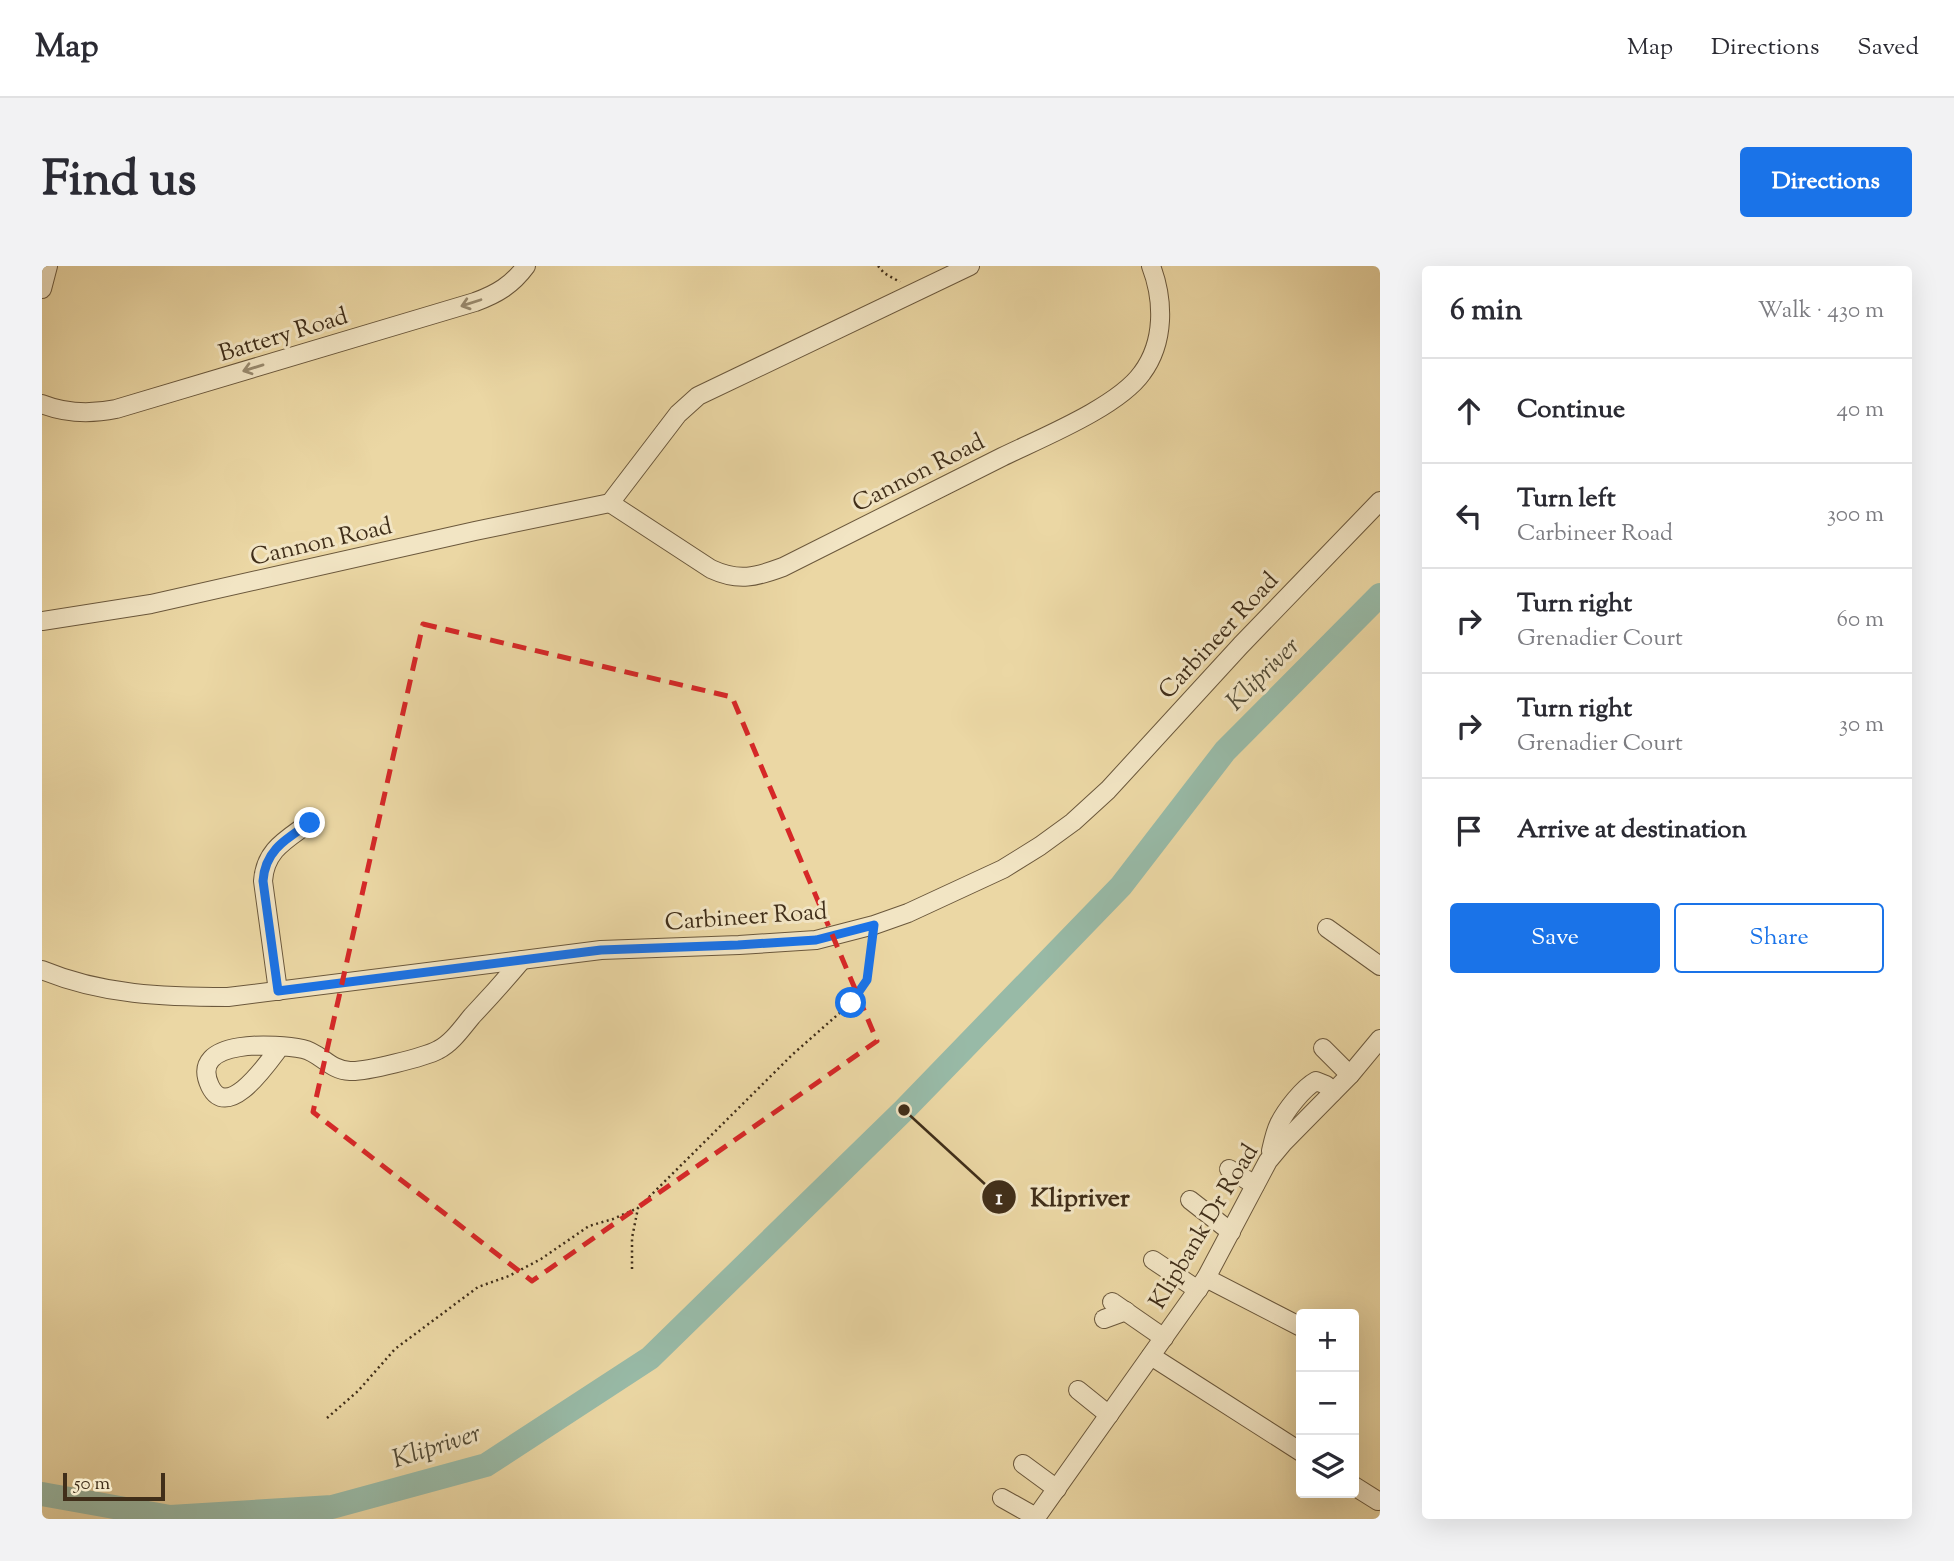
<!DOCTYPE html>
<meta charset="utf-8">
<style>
:root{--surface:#fff;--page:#f2f2f3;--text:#2b2b33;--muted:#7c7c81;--line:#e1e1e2;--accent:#1a73e8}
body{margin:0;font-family:"Sorts Mill Goudy",serif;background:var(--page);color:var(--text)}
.controls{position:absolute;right:21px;bottom:21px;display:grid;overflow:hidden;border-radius:7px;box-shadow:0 7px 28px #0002}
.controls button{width:63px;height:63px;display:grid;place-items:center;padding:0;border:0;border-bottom:2px solid var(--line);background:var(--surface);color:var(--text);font:35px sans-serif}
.scale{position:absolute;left:21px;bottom:18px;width:102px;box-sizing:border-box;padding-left:7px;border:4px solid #402e19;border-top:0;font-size:19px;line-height:24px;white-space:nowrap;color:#402e19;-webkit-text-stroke:5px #f2e5c4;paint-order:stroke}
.stop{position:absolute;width:21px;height:21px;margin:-16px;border:5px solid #1a73e8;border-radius:50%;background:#fff}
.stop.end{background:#1a73e8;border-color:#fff;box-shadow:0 2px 7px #0008}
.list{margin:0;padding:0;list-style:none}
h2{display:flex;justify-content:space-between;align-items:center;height:91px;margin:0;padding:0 28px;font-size:30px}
h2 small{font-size:23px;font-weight:400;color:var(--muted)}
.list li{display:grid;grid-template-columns:46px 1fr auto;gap:21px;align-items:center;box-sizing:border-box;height:105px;padding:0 28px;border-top:2px solid var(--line)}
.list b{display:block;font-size:26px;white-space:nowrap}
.list p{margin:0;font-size:23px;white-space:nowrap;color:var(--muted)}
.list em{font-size:23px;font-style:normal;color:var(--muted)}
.actions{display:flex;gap:14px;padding:21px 28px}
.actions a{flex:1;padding:16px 0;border:2px solid var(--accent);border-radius:7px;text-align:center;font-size:24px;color:var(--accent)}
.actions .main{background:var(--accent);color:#fff}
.icon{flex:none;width:38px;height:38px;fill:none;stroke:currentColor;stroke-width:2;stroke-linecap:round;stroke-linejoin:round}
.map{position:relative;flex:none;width:1338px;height:1253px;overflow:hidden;border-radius:7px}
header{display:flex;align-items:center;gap:42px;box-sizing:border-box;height:98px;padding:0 35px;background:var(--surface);border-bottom:2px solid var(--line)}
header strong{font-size:33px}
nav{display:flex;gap:38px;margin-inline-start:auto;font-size:24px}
.intro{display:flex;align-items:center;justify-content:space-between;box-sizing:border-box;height:168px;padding:0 42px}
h1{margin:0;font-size:49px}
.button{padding:18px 32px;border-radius:7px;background:var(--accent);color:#fff;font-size:24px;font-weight:700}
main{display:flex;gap:42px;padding:0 42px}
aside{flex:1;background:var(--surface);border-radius:7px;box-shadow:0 7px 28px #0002}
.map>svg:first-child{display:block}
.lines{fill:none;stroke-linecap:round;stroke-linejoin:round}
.river{stroke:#98baa7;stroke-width:24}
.minor-casing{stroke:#6b583c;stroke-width:20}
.path{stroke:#402e19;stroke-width:2.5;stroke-dasharray:2 3.5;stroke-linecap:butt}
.minor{stroke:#f2e5c4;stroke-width:18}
.oneway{stroke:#998a6e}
.route{stroke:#1a73e8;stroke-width:9}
.marked{fill:none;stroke:#d62828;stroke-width:5;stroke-dasharray:14 9;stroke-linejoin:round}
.labels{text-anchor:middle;stroke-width:6;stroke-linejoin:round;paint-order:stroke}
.street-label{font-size:24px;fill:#402e19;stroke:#f2e5c4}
.water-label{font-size:26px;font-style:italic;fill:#524a35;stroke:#f2e5c4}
.leader{fill:none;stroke:#402e19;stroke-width:2.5}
.callout-dot{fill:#402e19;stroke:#f2e5c4;stroke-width:2.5}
.mark-label{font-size:21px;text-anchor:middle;font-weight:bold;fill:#fff}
.callout-label{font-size:26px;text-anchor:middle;font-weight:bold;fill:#402e19;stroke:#f2e5c4;stroke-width:6;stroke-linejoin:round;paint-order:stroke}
</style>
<header>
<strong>Map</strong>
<nav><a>Map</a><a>Directions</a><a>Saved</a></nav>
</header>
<div class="intro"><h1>Find us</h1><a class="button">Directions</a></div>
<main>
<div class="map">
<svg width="1338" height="1253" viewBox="0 0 1338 1253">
<rect width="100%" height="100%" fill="#ebd7a4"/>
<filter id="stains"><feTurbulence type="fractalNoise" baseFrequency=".00286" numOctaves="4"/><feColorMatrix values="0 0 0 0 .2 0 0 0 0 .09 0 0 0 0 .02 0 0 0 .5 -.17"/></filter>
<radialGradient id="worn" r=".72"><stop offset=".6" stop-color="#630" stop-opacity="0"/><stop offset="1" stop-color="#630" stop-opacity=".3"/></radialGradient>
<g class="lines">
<path class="river" d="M0,1228L128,1251L290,1241L444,1199L608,1092L862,844L1079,620L1183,485L1338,329"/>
<g class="minor-casing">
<g id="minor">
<path d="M0,23L6,0"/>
<path d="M0,138C25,148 49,148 74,143L433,36C455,28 470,19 484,0"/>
<path d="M568,237L669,303C697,316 714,311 741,301C814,264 887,228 960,191C999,172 1076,141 1100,107C1123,76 1122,34 1109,0"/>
<path d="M0,355L109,338L433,265L568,237L636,148L656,130L928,0"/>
<path d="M1285,662L1338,700"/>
<path d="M0,704C60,729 122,731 186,731L559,684L697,679L774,674L832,659L866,647L961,603L998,580L1031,556L1066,524L1199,379L1338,235"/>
<path d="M236,725L221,615C223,584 244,574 267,557"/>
<path d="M238,781C227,795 186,857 168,820C145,771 237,778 261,783C279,787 287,804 308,805C323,806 383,791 396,784C410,777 420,762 430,750C447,732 464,713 480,694"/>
<path d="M1281,782L1308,809"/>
<path d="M1229,885C1231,876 1233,866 1237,858C1244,844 1261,822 1274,815L1284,819L1290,827"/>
<path d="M1187,903L1213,919"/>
<path d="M1148,934L1189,966"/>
<path d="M1111,994L1156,1024"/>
<path d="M1164,1012L1259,1061"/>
<path d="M1070,1036L1122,1072"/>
<path d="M1062,1053L1084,1045"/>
<path d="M1109,1090L1259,1186"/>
<path d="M1036,1124L1067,1149"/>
<path d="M981,1198L1015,1223"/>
<path d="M1312,1220L1336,1235"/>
<path d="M960,1232L994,1251"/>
<path d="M993,1253L1164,1012L1226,895L1241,877L1308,809L1338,773"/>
</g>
</g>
<g class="path">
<path d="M836,0L842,7L858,16"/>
<path d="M590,1003V972L596,942L751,788L809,737L825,714L831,676"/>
<path d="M285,1152L316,1125L353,1083L436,1021L467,1010L499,993L547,960L571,953L596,942"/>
</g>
<use href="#minor" class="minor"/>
</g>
<defs><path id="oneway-shaft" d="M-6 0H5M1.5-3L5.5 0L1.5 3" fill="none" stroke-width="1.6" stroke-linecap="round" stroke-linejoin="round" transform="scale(1.75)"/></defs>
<g class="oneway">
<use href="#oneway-shaft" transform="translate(429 37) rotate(162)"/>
<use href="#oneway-shaft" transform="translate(211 102) rotate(163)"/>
</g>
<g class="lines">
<path class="route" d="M268,557C244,573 223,584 221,615L236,725L559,684L696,679L774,674L832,659L825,714L809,737"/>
</g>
<path class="marked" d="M381,358L690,431L835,775L490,1015L271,846Z"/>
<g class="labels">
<g class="street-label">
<text transform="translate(241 68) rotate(-17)" y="8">Battery Road</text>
<text transform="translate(876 206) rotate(-27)" y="8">Cannon Road</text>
<text transform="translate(279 275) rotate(-13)" y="8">Cannon Road</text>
<text transform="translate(1176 369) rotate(-47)" y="8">Carbineer Road</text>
<text transform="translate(704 650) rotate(-4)" y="8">Carbineer Road</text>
<text transform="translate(1161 960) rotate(-59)" y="8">Klipbank Dr Road</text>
</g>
<g class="water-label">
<text transform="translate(1220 407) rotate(-45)" y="9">Klipriver</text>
<text transform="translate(394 1179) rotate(-18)" y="9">Klipriver</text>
</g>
</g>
<path class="leader" d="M862 844L957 931"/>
<g class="callout-dot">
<circle cx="862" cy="844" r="7"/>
<circle cx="957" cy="931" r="18"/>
</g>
<g class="mark-label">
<text x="957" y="938">1</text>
</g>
<g class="callout-label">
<text x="1038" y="940">Klipriver</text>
</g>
<rect width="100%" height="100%" filter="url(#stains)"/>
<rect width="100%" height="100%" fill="url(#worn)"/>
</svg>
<div class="controls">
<button>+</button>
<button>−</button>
<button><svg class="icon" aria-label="layers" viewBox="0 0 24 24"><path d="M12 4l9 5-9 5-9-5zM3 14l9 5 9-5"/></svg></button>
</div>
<div class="scale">50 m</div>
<div class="stop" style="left:809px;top:737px"></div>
<div class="stop end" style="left:268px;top:557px"></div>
</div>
<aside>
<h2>6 min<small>Walk · 430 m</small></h2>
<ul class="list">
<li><svg class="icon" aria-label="ahead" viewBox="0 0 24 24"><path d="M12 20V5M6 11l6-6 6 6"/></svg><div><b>Continue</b></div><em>40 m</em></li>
<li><svg class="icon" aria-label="left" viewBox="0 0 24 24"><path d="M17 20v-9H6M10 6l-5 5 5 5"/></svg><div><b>Turn left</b><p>Carbineer Road</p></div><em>300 m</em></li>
<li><svg class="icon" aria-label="right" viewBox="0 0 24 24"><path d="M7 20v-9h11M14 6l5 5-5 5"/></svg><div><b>Turn right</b><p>Grenadier Court</p></div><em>60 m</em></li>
<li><svg class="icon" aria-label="right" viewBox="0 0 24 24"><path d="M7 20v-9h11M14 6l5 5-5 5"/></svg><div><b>Turn right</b><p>Grenadier Court</p></div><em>30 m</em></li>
<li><svg class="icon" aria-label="arrive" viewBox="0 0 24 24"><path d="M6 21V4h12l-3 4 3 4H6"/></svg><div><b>Arrive at destination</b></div></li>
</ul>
<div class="actions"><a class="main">Save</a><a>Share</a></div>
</aside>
</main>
